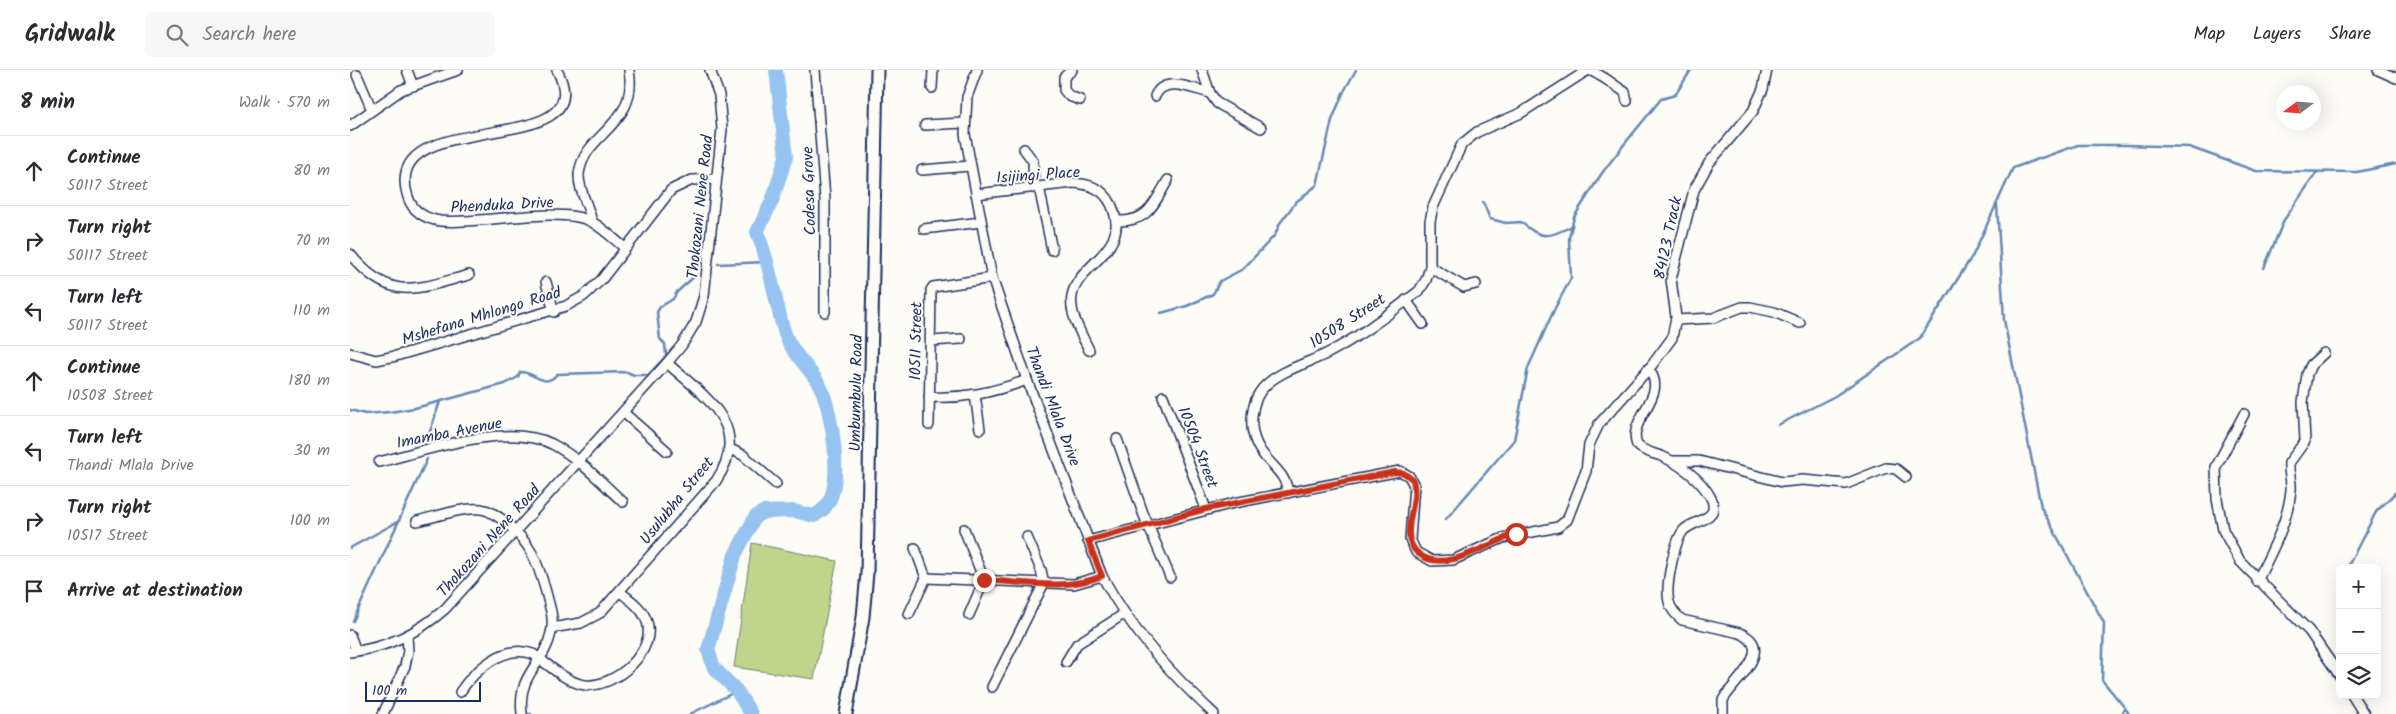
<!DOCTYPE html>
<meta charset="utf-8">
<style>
:root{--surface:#fff;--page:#f7f7f7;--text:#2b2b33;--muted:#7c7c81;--line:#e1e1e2}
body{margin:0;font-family:Kalam,sans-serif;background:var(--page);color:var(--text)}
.controls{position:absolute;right:15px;bottom:15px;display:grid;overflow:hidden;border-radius:8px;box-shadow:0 5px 20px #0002}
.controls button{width:45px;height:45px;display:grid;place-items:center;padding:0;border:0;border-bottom:1px solid var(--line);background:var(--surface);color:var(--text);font:25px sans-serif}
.compass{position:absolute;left:1926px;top:15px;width:45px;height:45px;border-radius:50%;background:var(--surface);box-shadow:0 5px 20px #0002;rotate:254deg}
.scale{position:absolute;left:15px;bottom:12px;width:116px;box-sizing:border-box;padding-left:5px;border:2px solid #1b2f5e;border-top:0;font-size:14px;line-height:18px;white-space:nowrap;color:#1b2f5e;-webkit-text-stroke:4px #fdfcf7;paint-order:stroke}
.stop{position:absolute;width:15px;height:15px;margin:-11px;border:4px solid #c8321e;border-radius:50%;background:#fff}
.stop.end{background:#c8321e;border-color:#fff;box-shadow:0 1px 5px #0008}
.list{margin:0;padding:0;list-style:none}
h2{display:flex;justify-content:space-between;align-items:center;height:65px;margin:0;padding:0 20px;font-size:21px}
h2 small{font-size:16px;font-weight:400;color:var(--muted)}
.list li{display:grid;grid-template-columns:32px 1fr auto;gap:15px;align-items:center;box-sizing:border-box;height:70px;padding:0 20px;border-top:1px solid var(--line)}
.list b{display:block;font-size:19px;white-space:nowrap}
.list p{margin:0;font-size:16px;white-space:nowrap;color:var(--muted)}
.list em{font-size:16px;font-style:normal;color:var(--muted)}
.icon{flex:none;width:28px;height:28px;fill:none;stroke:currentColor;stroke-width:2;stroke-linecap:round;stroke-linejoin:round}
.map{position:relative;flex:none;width:2046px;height:644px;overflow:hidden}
header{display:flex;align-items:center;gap:30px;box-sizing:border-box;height:70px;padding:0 25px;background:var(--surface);border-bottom:1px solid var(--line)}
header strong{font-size:24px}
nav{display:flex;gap:28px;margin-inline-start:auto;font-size:18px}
.search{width:350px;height:45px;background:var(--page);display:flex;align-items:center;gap:12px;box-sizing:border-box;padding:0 18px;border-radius:8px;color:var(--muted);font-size:19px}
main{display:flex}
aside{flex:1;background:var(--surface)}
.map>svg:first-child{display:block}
.green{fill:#bed58b;stroke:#6c8274}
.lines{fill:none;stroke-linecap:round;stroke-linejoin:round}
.stream{stroke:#6588b6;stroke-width:2.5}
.river{stroke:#97c3f0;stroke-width:14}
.street-casing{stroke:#1b2f5e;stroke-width:12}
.secondary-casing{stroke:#1b2f5e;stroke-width:15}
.street{stroke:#fdfcf7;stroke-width:9}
.secondary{stroke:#fdfcf7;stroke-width:11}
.route{stroke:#c8321e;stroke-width:6}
.labels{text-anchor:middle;stroke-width:4;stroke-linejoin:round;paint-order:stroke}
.street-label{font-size:16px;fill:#1b2f5e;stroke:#fdfcf7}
</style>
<header>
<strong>Gridwalk</strong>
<div class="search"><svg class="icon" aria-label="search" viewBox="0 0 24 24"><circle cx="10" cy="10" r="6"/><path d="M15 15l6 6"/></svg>Search here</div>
<nav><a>Map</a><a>Layers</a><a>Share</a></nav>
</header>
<main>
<aside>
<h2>8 min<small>Walk · 570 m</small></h2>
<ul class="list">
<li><svg class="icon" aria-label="ahead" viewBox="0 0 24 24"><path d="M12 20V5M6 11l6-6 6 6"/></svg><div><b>Continue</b><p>50117 Street</p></div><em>80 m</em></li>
<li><svg class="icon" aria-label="right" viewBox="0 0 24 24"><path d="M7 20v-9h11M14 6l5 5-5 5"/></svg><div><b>Turn right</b><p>50117 Street</p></div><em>70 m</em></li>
<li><svg class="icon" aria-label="left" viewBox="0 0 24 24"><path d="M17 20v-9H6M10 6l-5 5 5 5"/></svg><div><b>Turn left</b><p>50117 Street</p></div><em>110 m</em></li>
<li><svg class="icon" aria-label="ahead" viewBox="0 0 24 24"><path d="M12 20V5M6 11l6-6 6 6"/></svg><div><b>Continue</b><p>10508 Street</p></div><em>180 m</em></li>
<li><svg class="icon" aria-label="left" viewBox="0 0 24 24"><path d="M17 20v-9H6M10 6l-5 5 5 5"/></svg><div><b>Turn left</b><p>Thandi Mlala Drive</p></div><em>30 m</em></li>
<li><svg class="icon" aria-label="right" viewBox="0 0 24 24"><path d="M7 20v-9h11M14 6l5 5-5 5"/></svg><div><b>Turn right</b><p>10517 Street</p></div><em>100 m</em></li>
<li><svg class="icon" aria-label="arrive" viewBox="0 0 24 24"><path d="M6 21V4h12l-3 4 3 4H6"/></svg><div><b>Arrive at destination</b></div></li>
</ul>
</aside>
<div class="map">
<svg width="2046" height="644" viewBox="0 0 2046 644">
<rect width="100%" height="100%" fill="#fdfcf7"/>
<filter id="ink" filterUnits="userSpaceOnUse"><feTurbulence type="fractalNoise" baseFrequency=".02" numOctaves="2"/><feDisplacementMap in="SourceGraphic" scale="10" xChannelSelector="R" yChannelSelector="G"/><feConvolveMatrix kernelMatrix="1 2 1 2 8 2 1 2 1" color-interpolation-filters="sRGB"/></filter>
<g filter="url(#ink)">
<path class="green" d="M402,473L487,491L464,609L384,597Z"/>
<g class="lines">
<g class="stream">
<path d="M1133,132L1140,149L1156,153L1171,152C1191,170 1199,168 1222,156"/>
<path d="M1647,135L1654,250L1691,437L1754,553L1752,610L1775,638L1772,644"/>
<path d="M368,194L418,192"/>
<path d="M1914,198L1934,150L1967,102"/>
<path d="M811,243L837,236L863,224L870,211L893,199L925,165L930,153L946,132L967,115L982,50L993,23L1006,0"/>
<path d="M0,340L15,344L40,342L65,338L155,314L168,307L170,302C184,301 194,320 207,304L277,302L284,305H298L316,286L315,274L310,269L307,242L310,237L323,229L327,222L346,205"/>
<path d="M1428,355L1485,326L1570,268L1623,185L1663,98L1728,75H1777L1839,77L1906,101L2007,102L2046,94"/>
<path d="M76,374L90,331"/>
<path d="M1096,449L1164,370L1178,298L1204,240L1221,208L1219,168L1224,147L1252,103L1276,72L1311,29L1325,25L1341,0"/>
<path d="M0,478L49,451"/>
<path d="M1997,498L2026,442L2046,422"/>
<path d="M3,551L77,389"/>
<path d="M1775,638L1779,644"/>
<path d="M179,644H181"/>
<path d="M340,644L387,621"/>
</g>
<path class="river" d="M401,644L387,621L364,598L358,580L385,485L405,447L413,442L444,441L464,446C468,443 474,440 476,436C494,414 482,342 471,318C462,299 442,285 435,264C424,230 421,195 407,162L422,131L436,87L426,0"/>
<g class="street-casing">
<g id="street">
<path d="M57,0L63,16"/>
<path d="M207,0C255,94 27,31 58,127C62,141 76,149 90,151C127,155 212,135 242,152C254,159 265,170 275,178"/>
<path d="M465,0L475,129V242"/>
<path d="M627,0L617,27L615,64L642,208L677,310L752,506C782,561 818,601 864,644"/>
<path d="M722,0L714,7V20L719,26L730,30"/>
<path d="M852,0L860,23L867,33L911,58"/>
<path d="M2028,0L2046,8"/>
<path d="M7,5L22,40"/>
<path d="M582,18L583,0"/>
<path d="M805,26C814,5 843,19 860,23"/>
<path d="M575,55L614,53"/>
<path d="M0,56L51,20L108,0"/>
<path d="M674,79L683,91L684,118"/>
<path d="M572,100L620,96"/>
<path d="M689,117L702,180"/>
<path d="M626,124L723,113C739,114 753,118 761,134C783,182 728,192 722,226C719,244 732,265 739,280"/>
<path d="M766,151C799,152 803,135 818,110"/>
<path d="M242,152C239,136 228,120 229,104C234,62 289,56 279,0"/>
<path d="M574,159L631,152"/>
<path d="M0,184C40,233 66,219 119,205"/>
<path d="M1080,197L1114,217L1126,214"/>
<path d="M196,212L204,242"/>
<path d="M1056,230L1073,254"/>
<path d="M1326,250L1363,248L1392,237H1400L1424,242L1450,253"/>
<path d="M581,271L611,269"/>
<path d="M0,283L26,290L46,286L216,236L234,226L252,209L321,120L342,110L366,109"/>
<path d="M1298,299C1321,325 1276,349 1287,375C1294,382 1303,383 1311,386C1330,394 1351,409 1361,428C1363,432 1364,438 1362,442C1356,452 1341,452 1333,461C1324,473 1315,517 1319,532C1321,540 1326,545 1332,550L1390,563C1427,579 1382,613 1373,630V644"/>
<path d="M625,325L630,359"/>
<path d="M813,326L856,439"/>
<path d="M579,327C614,329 644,322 677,310"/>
<path d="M273,342L317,381"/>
<path d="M1894,344L1866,397L1867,429L1873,460L1890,491L1959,561L1990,606"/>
<path d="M579,355L581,220L583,217L642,208"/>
<path d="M767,369L793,443L820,507"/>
<path d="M380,379L393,385L426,414"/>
<path d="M1322,391H1349L1432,412L1453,410L1496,414L1536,398L1546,399L1556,407"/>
<path d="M29,392C78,380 156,352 202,374C229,388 251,412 273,432"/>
<path d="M938,423C935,395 906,392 902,357C901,344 904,328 913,318C929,300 960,293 980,282C1012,265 1041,242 1069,221L1076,210L1080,197V151L1083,137L1112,74L1127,62L1171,43L1238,0C1248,2 1265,16 1275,22L1277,31"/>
<path d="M67,451C86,447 111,437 131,439C140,440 147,446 154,451C181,473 187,490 196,522C199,535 205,549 201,563C194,596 167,602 172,644"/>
<path d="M614,459L634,510L619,545"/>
<path d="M738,471L884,433L1050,401L1059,406L1064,415L1060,469L1066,482L1082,491L1103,490L1153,468L1208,457L1217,450L1236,401L1239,375L1249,354L1302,295L1322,268L1326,247L1321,209L1344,120L1359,93L1403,41L1413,19L1417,0"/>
<path d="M565,478L576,508"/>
<path d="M576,508L724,514L752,506"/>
<path d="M1907,511C1921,483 1938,452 1941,420C1942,411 1938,402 1939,393L1955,371L1953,332L1957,304L1961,295L1974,283"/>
<path d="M559,544L576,508"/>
<path d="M202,558L231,553L250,543L366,411C403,356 355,327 317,293"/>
<path d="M0,565L6,581"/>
<path d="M0,582C36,578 68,563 95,539L317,293L332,275L346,252L354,226L372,59L369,25L360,0"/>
<path d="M716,592L727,574L774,544"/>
<path d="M642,617L694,513L691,500L677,467"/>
<path d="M110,622C124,601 154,573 183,584C198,594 217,613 235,615C265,618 309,580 296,549C291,537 279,529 270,522"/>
<path d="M2002,625L2014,644"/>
<path d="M33,644L55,596L58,581L57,566"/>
</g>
</g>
<g class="secondary-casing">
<path id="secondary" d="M496,644L513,547L517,503L527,0"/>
</g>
<use href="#street" class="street"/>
<use href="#secondary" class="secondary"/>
</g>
</g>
<g class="lines" filter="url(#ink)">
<path class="route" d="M634,510C672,512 716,521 752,506L738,471L856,439L1045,402L1054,403L1063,410C1068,429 1058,445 1059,464C1059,471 1063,480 1069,484C1094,505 1139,472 1166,464"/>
</g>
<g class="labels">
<g class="street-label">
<text transform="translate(688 104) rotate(-4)" y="6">Isijingi Place</text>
<text transform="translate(458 121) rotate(-92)" y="6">Codesa Grove</text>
<text transform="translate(152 134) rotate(-3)" y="6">Phenduka Drive</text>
<text transform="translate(349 137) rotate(-84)" y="6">Thokozani Nene Road</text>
<text transform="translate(1317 168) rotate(-78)" y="6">84123 Track</text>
<text transform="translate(131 245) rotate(-17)" y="6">Mshefana Mhlongo Road</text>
<text transform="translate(997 250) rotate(-33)" y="6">10508 Street</text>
<text transform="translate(565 271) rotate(-89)" y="6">10511 Street</text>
<text transform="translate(505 323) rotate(-89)" y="6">Umbumbulu Road</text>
<text transform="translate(704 336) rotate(69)" y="6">Thandi Mlala Drive</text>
<text transform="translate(99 362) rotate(-11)" y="6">Imamba Avenue</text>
<text transform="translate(849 377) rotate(69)" y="6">10504 Street</text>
<text transform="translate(326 430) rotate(-51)" y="6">Usulubha Street</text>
<text transform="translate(138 470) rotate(-48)" y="6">Thokozani Nene Road</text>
</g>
</g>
</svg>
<div class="controls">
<button>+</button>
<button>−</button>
<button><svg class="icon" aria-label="layers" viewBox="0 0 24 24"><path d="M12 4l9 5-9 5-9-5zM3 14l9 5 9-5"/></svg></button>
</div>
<svg class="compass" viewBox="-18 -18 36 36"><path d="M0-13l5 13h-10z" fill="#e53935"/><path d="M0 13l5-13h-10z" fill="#7c7c81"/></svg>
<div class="scale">100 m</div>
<div class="stop" style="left:1166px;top:464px"></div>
<div class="stop end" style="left:634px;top:510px"></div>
</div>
</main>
